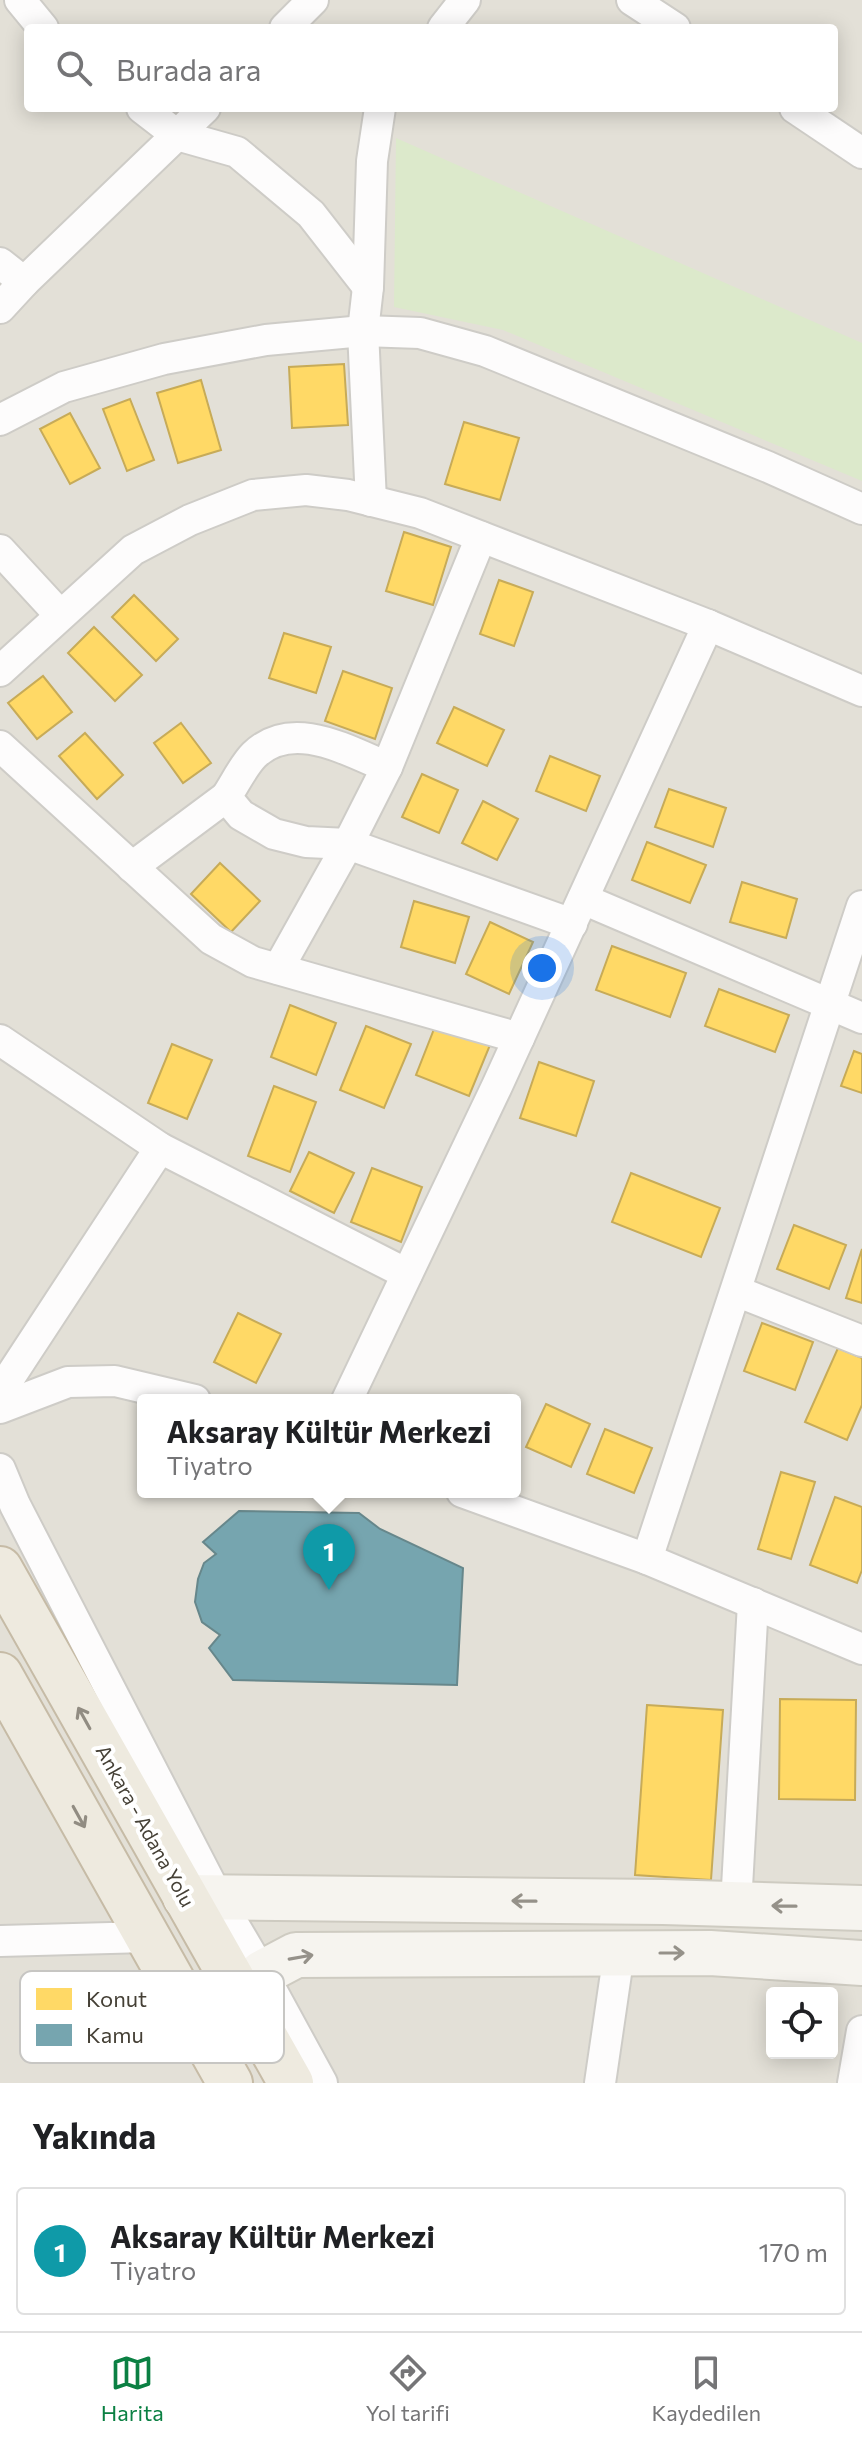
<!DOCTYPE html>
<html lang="tr">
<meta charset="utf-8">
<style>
:root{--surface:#fff;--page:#f2f2f2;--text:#202124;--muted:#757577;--line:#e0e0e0;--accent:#0b8043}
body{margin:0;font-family:Commissioner,sans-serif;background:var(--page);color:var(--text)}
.controls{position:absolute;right:24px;bottom:24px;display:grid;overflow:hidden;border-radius:8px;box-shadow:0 4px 20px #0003}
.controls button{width:72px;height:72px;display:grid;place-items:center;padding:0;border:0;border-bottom:2px solid var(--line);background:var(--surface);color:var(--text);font:40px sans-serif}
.you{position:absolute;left:542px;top:968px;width:28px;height:28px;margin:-20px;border:6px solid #fff;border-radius:50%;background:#1a73e8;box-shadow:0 0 0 12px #1a73e833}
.badge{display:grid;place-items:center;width:52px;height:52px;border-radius:50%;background:var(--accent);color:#fff;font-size:26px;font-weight:700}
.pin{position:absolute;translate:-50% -66px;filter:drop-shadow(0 2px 4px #0008)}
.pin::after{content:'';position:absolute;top:42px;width:28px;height:24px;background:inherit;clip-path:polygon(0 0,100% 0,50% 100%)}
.popup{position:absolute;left:137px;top:1394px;width:384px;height:104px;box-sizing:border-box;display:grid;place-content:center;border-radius:8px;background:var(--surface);filter:drop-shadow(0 2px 6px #0005);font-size:26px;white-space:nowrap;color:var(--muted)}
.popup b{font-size:30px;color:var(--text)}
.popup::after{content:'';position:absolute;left:50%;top:100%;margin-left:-16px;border:16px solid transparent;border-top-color:var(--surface)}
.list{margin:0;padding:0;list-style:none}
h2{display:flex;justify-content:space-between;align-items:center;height:104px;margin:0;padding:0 32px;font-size:34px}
h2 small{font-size:26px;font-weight:400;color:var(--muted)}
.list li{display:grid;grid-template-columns:52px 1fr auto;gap:24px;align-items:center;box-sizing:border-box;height:128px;margin:0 16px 16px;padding:0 16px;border:2px solid var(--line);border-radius:8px}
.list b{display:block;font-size:30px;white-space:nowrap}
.list p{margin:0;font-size:26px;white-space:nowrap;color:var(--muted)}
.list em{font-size:26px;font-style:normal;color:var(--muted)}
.icon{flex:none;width:44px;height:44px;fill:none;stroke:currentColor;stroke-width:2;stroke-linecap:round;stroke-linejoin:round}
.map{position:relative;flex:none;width:862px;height:2083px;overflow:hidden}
.search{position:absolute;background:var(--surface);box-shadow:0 4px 20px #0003;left:24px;right:24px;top:24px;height:88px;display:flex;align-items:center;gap:20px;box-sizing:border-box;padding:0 28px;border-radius:8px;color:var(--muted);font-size:30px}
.sheet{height:248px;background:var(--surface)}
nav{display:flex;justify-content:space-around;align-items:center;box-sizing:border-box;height:112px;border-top:2px solid var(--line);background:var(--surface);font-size:22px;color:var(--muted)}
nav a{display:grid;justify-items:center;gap:4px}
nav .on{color:var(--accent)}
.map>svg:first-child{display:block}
.residential{fill:#e3e0d7;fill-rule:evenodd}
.green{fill:#dce9cb}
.homes{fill:#ffd966;stroke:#c7ab58;stroke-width:2}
.public{fill:#76a5af;stroke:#67878b;stroke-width:2}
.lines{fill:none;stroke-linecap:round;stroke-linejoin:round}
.minor-casing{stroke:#ceccc7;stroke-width:34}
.secondary-casing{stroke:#cecbc1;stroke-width:48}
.trunk-casing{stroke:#c6bba6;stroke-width:48}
.minor{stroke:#fdfcfc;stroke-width:30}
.secondary{stroke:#f6f4ef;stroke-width:44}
.trunk{stroke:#eeeadf;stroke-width:44}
.oneway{stroke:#918c82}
.oneway2{stroke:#959189}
.labels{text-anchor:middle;stroke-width:8;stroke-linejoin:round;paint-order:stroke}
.street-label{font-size:20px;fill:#454036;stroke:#fff}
.key{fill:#fff;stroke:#c7c6c3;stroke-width:2}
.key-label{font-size:22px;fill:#454036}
</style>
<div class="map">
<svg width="862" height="2083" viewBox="0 0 862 2083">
<rect width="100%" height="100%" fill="#f0eeea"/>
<path class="residential" d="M0,0H862V2083H0ZM28,28H834V108H28ZM143,1400H515V1492H143ZM772,1993H832V2053H772Z"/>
<path class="green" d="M396,138L862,343V481L503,330L394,307Z"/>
<g class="homes">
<path d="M344,364L348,425L292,428L289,367Z"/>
<path d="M201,380L221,450L178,463L157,393Z"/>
<path d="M130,399L154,460L127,471L103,409Z"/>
<path d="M70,413L100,468L70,484L40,429Z"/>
<path d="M464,422L519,438L500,500L445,484Z"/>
<path d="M404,532L451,547L433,605L386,591Z"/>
<path d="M499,580L533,592L514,646L480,634Z"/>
<path d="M134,595L178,639L156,661L112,617Z"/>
<path d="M94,627L142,675L115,701L68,653Z"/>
<path d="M284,633L331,647L316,693L269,678Z"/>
<path d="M343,671L392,688L375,739L325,721Z"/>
<path d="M43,676L72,712L37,739L8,703Z"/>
<path d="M454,707L504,730L487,766L437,743Z"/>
<path d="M181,723L211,763L183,783L154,743Z"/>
<path d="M85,733L123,775L97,799L59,756Z"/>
<path d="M550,756L600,776L586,811L536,791Z"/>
<path d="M422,774L458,790L439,833L402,817Z"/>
<path d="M669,789L726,808L713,847L655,827Z"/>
<path d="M483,801L518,819L497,860L462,843Z"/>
<path d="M647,842L706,865L690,903L632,880Z"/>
<path d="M220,863L260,901L231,932L191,894Z"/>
<path d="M742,882L797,899L786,938L730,922Z"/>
<path d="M414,901L469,917L455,963L401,947Z"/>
<path d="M490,922L533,942L509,994L466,974Z"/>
<path d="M612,946L686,973L670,1017L596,990Z"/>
<path d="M719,989L789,1015L775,1052L705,1026Z"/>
<path d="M290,1005L336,1023L316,1075L271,1057Z"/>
<path d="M436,1024L490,1045L469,1096L416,1075Z"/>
<path d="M366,1026L411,1044L384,1108L340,1090Z"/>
<path d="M172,1044L212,1060L187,1119L148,1103Z"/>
<path d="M854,1051L862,1054V1093L841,1086Z"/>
<path d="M539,1062L594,1081L576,1136L520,1118Z"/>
<path d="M274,1086L316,1102L290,1172L248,1156Z"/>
<path d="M309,1152L354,1173L334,1213L290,1191Z"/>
<path d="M372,1168L422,1187L401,1242L351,1222Z"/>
<path d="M631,1173L720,1208L701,1257L612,1222Z"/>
<path d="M794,1225L846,1245L829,1289L777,1269Z"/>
<path d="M862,1249V1303L846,1298Z"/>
<path d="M238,1313L281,1334L256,1383L214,1362Z"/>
<path d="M762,1323L813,1342L795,1390L744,1371Z"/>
<path d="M838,1348L862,1358V1405L847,1440L805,1422Z"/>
<path d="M546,1404L590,1424L571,1467L526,1447Z"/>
<path d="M605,1429L652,1448L634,1493L587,1474Z"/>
<path d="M781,1472L815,1482L791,1559L758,1549Z"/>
<path d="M835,1497L862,1507V1570L857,1583L810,1565Z"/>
<path d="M780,1699L856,1700L855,1800L779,1799Z"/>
<path d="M647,1705L723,1710L711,1880L635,1875Z"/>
</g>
<path class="public" d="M239,1511L359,1513L380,1529L463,1568L457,1685L233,1680L209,1648L220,1635L202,1622L195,1602L198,1579L204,1563L216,1554L203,1542Z"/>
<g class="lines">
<g class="minor-casing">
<g id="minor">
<path d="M20,0L43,28"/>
<path d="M632,0L675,28"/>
<path d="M285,28L313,0"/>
<path d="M443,28L465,0"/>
<path d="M142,108L177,135L237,152L311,214L368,287"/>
<path d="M795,108L862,153"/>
<path d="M0,263L24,282"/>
<path d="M0,308L24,282L205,108"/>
<path d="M0,420L64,387L164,359L266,340L363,331L420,333L485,351L768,467L862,509"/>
<path d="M371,501L363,331L368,287L372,161L380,108"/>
<path d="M0,550L60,615"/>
<path d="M0,671L133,550L190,520L253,495L306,490L348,495L420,513L708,625L862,691"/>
<path d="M0,746L211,939L253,962L519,1038"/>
<path d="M387,767C346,750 292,718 254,755C243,766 235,784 226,797L241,815L274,834L306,842L348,844L572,924"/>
<path d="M132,867L226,797"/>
<path d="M583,899L862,1018"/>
<path d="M278,969L348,844L387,767L481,537"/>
<path d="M0,1040L160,1148L407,1274"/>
<path d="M736,1291L862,1341"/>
<path d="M0,1392L160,1148"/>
<path d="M347,1400L497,1086L708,625"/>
<path d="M0,1408L68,1382L115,1381L195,1400"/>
<path d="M0,1469L15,1505L218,1898L262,1973L322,2083"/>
<path d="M462,1492L647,1559L862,1649"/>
<path d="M647,1559L862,906"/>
<path d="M736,1905L753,1603"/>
<path d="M0,1941L147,1937"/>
<path d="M600,2083L619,1953"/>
<path d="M853,2083L862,2031"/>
</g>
</g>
<g class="secondary-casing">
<g id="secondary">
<path d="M185,1897L663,1902L862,1908"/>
<path d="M247,2005L262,1973L296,1955L710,1953L862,1963"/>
</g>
</g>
<g class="trunk-casing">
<g id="trunk">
<path d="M0,1569L291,2083"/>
<path d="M0,1675L230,2083"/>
</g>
</g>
<use href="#minor" class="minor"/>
<use href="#secondary" class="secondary"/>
<use href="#trunk" class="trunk"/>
</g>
<defs><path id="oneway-shaft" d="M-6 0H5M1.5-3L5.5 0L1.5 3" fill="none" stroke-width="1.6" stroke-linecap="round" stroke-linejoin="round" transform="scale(2)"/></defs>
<g class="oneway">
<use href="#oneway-shaft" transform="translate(84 1718) rotate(-119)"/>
<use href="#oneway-shaft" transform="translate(79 1817) rotate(61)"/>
</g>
<g class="oneway2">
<use href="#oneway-shaft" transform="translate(524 1901) rotate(-179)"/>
<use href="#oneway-shaft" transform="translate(784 1906) rotate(-179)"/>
<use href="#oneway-shaft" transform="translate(672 1953)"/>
<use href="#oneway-shaft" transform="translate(301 1957) rotate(-10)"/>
</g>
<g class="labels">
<g class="street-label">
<text transform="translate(145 1826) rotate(61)" y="7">Ankara - Adana Yolu</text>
</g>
</g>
<rect x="20" y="1971" width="264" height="92" rx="12" class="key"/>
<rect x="36" y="1988" width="36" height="22" fill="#ffd966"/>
<rect x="36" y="2024" width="36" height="22" fill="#76a5af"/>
<g class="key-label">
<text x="86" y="2007">Konut</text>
<text x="86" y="2043">Kamu</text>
</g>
</svg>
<div class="controls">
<button><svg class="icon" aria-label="locate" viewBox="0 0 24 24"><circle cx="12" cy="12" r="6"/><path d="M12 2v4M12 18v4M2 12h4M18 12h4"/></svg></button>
</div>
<div class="you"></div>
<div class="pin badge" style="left:329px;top:1590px;background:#0f9aa8">1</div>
<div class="popup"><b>Aksaray Kültür Merkezi</b>Tiyatro</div>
<div class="search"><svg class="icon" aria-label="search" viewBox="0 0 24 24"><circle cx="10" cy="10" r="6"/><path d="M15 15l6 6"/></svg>Burada ara</div>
</div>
<section class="sheet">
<h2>Yakında<small></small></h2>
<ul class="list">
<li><span class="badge" style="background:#0f9aa8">1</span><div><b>Aksaray Kültür Merkezi</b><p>Tiyatro</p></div><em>170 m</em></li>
</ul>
</section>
<nav>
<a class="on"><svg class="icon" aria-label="map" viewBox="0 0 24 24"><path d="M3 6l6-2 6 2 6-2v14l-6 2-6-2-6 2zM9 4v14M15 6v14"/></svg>Harita</a>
<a><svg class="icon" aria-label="directions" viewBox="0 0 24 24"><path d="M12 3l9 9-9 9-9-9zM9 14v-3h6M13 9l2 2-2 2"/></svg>Yol tarifi</a>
<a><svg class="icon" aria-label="saved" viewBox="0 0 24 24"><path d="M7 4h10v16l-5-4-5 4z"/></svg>Kaydedilen</a>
</nav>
